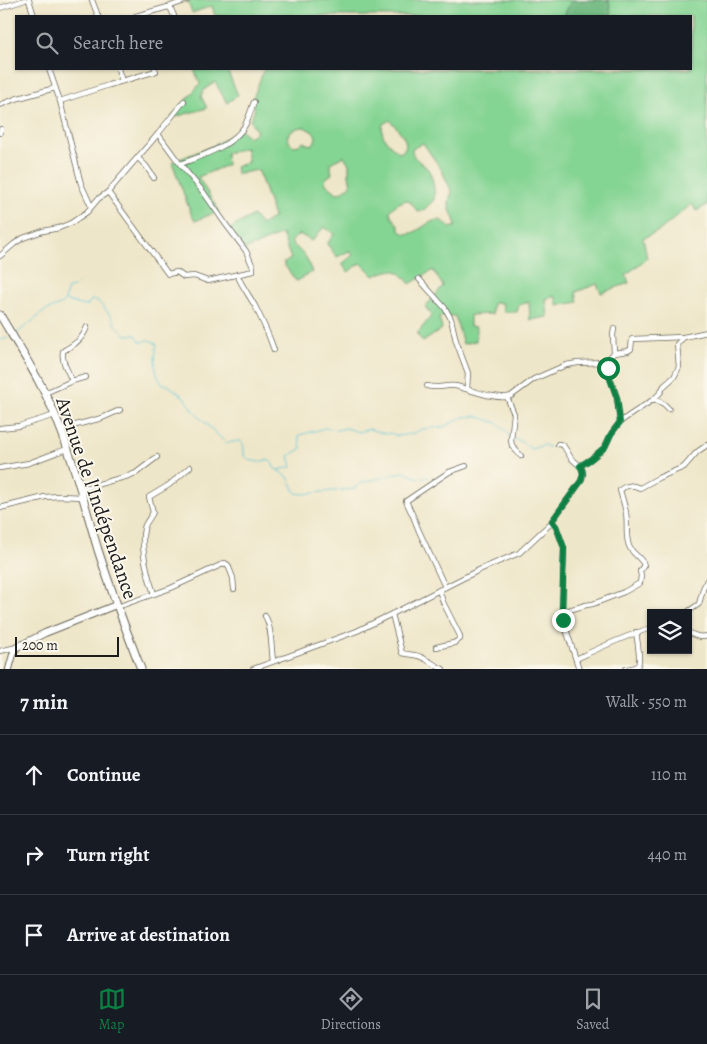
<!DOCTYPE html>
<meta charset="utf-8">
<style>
:root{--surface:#171b24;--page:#242831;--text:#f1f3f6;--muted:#9ea1a6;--line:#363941;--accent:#0b8043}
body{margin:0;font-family:Alegreya,serif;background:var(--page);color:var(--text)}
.controls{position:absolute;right:15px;bottom:15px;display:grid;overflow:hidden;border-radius:0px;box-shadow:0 1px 4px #0004}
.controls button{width:45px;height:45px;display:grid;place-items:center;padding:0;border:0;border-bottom:1px solid var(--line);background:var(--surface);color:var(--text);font:25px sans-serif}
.scale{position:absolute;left:15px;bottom:12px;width:104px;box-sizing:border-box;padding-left:5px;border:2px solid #1c1c1c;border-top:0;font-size:14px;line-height:18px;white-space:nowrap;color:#1c1c1c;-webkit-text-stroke:4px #fbf7ec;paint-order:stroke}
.stop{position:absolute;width:15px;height:15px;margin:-11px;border:4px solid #0b8043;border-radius:50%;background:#fff}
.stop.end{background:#0b8043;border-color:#fff;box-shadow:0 1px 5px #0008}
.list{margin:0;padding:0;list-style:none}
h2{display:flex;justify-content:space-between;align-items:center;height:65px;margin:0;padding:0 20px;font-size:21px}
h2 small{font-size:16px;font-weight:400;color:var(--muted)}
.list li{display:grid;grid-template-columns:32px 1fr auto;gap:15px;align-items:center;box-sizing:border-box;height:80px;padding:0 20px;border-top:1px solid var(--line)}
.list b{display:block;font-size:19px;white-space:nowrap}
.list em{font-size:16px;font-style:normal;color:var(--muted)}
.icon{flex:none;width:28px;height:28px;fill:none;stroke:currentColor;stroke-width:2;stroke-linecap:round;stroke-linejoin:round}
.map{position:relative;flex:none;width:707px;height:669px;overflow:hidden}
.search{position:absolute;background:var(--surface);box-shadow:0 1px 4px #0004;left:15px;right:15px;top:15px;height:55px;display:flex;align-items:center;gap:12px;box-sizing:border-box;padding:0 18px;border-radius:0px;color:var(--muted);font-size:19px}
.sheet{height:305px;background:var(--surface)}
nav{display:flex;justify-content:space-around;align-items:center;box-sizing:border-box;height:70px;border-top:1px solid var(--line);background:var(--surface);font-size:14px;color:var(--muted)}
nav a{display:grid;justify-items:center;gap:2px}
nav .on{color:var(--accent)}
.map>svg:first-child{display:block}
.green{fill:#84d493;stroke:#507858;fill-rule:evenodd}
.forest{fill:#6bb67d;stroke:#44694c}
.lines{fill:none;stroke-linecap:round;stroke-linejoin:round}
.stream{stroke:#5bc5d6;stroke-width:1}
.street-casing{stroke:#666358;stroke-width:6}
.secondary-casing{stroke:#666358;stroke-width:8}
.primary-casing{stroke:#666358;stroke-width:9}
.street{stroke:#fff;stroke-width:4.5}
.secondary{stroke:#fff;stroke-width:6}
.primary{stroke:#fff;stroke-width:7}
.route{stroke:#0b8043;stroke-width:6}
.labels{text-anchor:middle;stroke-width:4;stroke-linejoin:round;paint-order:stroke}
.street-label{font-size:20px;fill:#1c1c1c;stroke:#fbf7ec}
</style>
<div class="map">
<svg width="707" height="669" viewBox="0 0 707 669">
<rect width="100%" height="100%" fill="#fbf7ec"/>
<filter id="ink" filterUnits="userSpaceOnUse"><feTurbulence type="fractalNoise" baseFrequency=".02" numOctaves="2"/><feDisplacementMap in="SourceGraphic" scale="10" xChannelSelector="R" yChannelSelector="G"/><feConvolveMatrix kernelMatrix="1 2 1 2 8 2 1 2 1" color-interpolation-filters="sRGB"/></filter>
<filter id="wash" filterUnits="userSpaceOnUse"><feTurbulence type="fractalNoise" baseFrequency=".0096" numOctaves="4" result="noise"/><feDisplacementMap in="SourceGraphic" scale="20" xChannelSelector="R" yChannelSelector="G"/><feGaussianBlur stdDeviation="1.12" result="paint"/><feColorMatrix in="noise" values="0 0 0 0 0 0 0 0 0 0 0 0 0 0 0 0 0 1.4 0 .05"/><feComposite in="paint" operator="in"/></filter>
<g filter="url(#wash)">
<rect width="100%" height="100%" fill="#eee6c8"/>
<g class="green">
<path d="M187,0H707V205L696,211L692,204L659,231L643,238L647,258L626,275L629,283L601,293L597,284L576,292L578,302L558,306L555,296L546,299L548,317L530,320L529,302L519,305L517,312H504L502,303H493L492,314L470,315V326L476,327V341L463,344L455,316L439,317L442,329L423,342L417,334L432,315L425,307L443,286L433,270L410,284C397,267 393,268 374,276L361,263L348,272L342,264L353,255L349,251L337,257L327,244L334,234L324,227L312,241L299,234L291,242L306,257L312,272L296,281L283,263L291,259L282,234L242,251L228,230L253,215L261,225L274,217L258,170L237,174L235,167L248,162L246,148L226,153L227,165L198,177L219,211L195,221L191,214L172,162L215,145L240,129L249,137L257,132L250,120L255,109L252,101L264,69H691V16H215L212,6L192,13ZM390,120C397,129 415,144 400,153C390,145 379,138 383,124ZM304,127L313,132L316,136L315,141L312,145L307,144L303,141L299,145L294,146C289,143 288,140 288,134L297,128ZM423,143L441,169L452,192C445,209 452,209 456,226L451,228C448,225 443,220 438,220C427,220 412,240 402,232C398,229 400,229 398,225C395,220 391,218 390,211C394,205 400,202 407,200L412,204L418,212L423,211L434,200C435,190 433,175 427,168C420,161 412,159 412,149ZM344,156L349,164V175L351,185L342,192L337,193L325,183L326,178L332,174L330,163Z"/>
<path d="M194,69H218L219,71L227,70L238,95L227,103L215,82L204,90L201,96L207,108L171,118L200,84Z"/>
</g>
<path class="forest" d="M571,0H609L611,13V16H564Z"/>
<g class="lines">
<g class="stream">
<path d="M65,300L80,305L87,306L91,300L98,301L113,318L114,323L126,335H136L141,342H143L148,340L152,341L157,345C154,355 153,385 168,385L185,398L196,414L226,443C240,442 244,435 244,455L249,460L259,462L266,460L270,461L273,464L274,468L288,477L296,493L303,494L353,489L361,483L403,472L416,477L424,478L429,477"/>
<path d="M16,334L45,311L62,304L65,300L67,291L69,288L74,287L78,283"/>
<path d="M0,340L8,338"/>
<path d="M512,439C522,440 524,444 531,449L544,445L549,447"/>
<path d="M278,470L292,467L289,456L301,449V446L299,437L300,435L325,428L337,430L346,428L359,432L369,429L386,434L390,433L397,436L412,434L422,429L444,427L463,417L476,416L497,423L508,433L509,436"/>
</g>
</g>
</g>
<g filter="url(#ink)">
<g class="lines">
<g class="street-casing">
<g id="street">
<path d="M29,0L34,16"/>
<path d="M92,0L98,16"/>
<path d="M168,7L187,0"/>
<path d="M0,8L25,0"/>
<path d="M136,16L168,7L171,9L174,16"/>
<path d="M49,69L60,101L81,184L91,206"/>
<path d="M118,69L122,81"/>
<path d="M60,101L109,85L156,71L155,69"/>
<path d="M0,105L15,99L55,88"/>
<path d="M0,133L1,129"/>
<path d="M138,158L146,166L154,178"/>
<path d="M180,164C201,156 231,147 244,127C248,120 251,110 254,102"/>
<path d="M108,192L168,274L177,272L184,277L194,276L208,281L253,271V267L246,251L227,226L204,193L180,164L158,134"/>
<path d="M0,256L14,244L23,238L43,231L59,228L71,223L87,212L98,199L108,192L131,165L158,134L184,101"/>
<path d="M237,274C241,285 249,295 255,306C262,320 269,335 274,350"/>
<path d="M419,279L445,308L451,319L456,341L468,373L467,389"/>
<path d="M614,353L628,351L631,349L632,339L684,337L707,332"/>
<path d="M72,381C68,371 61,361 63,351C75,344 82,340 87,327"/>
<path d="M427,386C438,389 445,385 455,386C470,389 497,401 511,396L534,379L566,365L578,363L605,362L614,353L613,335L614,329"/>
<path d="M45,393L72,381L86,377"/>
<path d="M507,397L514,414L511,440L512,446L521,456"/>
<path d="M654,399L664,404L669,409"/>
<path d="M620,422L624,419L654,399L660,393L664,386L674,377L679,367L677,344L684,337"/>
<path d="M0,428L19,426L55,415"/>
<path d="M61,429L102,418L120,410"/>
<path d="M558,444L563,445L571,458L580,466"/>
<path d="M0,468L29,463L58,452L68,449"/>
<path d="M81,489L128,476L136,473L157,457"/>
<path d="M0,508L45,497L59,496L83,497"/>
<path d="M552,521L556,526L564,548L562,612L563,620L579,669"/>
<path d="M445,587L419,531L413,516L406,501L449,472L466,466"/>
<path d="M154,594C148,577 140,547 144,529C145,522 151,518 153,512L149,497L169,485L190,467"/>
<path d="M117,607L171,588L225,563L228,565L233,578L234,589"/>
<path d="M562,612L586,605L593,604L624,592L640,583L641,576L640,571L644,565C641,557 632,554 629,546C625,535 628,524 626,513C625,506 622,498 620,490C627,484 633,485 640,488L658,478L684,467L697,452L707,445"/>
<path d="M686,613L699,604L703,589L707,580"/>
<path d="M392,614L402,653C408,655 415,654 421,657C429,660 435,666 443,669"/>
<path d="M265,616C272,627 271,647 273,661"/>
<path d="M688,632C695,636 700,638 707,636"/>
<path d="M436,647L454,643L460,639V636L443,602L439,590"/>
<path d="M0,651L17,647"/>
<path d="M576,659C601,647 625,636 651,628"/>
<path d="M253,669L357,631L400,610L479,570L519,553L550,524L581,481C584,475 584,471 580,466L591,459L605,447L611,434L620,422L617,398L605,362"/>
<path d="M626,669C630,668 635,668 638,665C641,660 637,639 636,632"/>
</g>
</g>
<g class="secondary-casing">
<path id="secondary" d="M9,669L14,651L17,647L45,633L116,605"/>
</g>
<g class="primary-casing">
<path id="primary" d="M0,315C22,352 46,389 61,430C76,469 86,510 98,550C111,590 126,630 141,669"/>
</g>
<use href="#street" class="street"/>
<use href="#secondary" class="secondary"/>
<use href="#primary" class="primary"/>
</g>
</g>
<g class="lines" filter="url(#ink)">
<path class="route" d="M563,620L562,612L564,548L556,526L552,521L581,481C583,475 584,471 580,466L591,459L605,447L611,434L620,422L617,398L609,376L608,368"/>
</g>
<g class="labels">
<g class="street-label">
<text transform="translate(97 498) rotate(71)" y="7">Avenue de l'Indépendance</text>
</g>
</g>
</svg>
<div class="controls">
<button><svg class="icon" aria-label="layers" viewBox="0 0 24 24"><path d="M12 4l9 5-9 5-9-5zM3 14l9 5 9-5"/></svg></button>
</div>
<div class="scale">200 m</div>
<div class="stop" style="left:608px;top:368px"></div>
<div class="stop end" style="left:563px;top:620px"></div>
<div class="search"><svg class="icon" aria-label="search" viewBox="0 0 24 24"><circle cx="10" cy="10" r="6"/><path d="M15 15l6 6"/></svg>Search here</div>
</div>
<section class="sheet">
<h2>7 min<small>Walk · 550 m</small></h2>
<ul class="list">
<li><svg class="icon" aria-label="ahead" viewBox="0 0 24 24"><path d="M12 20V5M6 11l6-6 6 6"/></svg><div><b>Continue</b></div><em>110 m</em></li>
<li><svg class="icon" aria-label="right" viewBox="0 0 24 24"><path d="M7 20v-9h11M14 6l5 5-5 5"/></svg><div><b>Turn right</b></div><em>440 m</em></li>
<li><svg class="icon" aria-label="arrive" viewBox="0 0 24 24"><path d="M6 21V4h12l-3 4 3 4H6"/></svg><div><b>Arrive at destination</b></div></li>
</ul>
</section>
<nav>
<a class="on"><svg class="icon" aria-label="map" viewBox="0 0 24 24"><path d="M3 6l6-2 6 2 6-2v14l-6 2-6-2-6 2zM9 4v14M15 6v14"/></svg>Map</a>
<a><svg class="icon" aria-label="directions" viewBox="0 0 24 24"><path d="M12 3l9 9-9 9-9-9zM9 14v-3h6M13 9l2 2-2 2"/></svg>Directions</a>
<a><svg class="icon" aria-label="saved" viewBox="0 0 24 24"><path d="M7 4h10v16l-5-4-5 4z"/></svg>Saved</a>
</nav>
